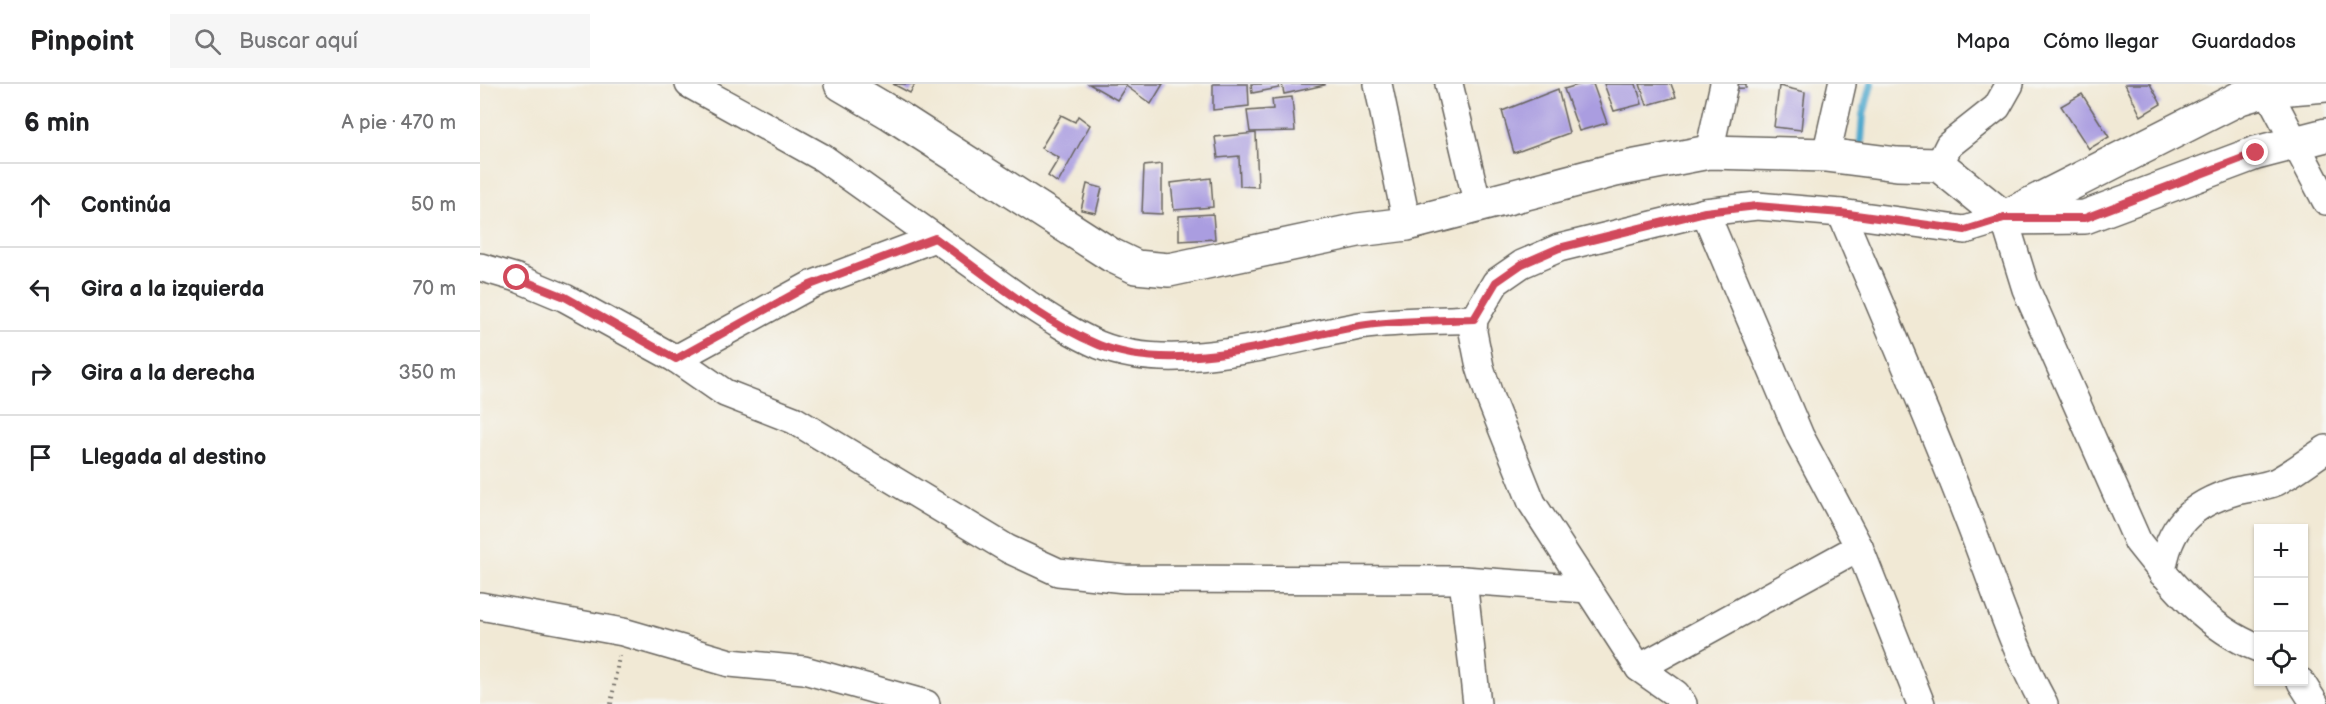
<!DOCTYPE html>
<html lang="es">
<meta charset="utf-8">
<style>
:root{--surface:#fff;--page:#f6f6f6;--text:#202124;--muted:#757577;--line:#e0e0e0}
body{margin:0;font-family:"Balsamiq Sans",sans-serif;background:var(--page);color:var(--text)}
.controls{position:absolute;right:18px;bottom:18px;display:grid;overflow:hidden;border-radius:0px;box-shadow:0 2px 4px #0004}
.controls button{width:54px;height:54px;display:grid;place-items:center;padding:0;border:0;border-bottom:2px solid var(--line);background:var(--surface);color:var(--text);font:30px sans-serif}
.stop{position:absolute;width:18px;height:18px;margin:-14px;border:4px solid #d1495b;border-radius:50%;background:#fff}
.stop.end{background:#d1495b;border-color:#fff;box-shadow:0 2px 6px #0008}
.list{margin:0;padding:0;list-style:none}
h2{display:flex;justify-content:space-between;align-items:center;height:78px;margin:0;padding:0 24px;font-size:26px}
h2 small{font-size:20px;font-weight:400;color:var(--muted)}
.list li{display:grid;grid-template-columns:39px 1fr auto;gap:18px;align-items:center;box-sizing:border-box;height:84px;padding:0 24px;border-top:2px solid var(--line)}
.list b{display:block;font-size:22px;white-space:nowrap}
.list em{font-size:20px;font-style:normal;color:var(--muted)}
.icon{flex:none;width:33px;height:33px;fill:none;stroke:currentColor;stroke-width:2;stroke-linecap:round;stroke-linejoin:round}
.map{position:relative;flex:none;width:1846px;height:620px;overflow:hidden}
header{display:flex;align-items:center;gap:36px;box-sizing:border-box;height:84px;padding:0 30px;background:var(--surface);border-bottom:2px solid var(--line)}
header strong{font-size:28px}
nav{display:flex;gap:33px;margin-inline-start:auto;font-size:21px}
.search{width:420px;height:54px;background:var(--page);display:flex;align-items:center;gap:15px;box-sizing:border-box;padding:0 21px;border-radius:0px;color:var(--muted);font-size:22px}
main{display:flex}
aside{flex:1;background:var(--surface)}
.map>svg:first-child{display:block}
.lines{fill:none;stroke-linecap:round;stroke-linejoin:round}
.stream{stroke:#50a9cd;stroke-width:8}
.building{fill:#aa9de0}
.minor-casing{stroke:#67645d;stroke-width:30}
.tertiary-casing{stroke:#67645d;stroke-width:36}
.path{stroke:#67645d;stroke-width:4;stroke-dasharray:1.5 4.5;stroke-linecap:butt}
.minor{stroke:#fff;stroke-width:27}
.tertiary{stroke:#fff;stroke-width:33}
.route{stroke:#d1495b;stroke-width:8}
</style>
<header>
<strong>Pinpoint</strong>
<div class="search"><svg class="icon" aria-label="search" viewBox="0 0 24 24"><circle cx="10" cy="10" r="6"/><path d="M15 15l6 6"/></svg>Buscar aquí</div>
<nav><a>Mapa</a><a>Cómo llegar</a><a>Guardados</a></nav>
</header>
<main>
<aside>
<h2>6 min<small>A pie · 470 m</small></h2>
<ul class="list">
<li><svg class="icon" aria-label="ahead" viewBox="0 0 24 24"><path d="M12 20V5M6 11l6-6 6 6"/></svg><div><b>Continúa</b></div><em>50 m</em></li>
<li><svg class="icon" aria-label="left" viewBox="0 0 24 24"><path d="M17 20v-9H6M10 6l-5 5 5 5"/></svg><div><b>Gira a la izquierda</b></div><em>70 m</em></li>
<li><svg class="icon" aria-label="right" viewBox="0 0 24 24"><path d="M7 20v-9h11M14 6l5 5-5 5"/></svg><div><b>Gira a la derecha</b></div><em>350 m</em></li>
<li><svg class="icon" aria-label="arrive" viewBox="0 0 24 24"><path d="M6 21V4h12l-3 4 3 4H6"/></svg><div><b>Llegada al destino</b></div></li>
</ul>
</aside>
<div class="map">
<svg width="1846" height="620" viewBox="0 0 1846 620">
<rect width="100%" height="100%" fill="#f6f6f2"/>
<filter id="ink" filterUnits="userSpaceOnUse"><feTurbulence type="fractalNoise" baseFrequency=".0167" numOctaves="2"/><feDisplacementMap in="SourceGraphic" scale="12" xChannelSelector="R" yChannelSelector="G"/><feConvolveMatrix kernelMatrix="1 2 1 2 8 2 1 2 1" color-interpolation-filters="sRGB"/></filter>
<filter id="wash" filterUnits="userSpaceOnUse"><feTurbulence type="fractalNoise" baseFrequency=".008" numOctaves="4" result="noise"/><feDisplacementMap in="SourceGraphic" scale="24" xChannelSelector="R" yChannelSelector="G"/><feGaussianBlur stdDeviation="1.35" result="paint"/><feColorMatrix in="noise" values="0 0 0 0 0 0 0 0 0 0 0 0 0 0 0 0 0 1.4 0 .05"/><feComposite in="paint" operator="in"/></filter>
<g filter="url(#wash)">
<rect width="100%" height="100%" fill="#f1e9d5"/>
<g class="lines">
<path class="stream" d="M1380,70L1383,31L1391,0"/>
</g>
<g id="blocks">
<g class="building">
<path d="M413,0H435L430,9Z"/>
<path d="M609,0H683L671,20L646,2L637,16Z"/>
<path d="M733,0H768L769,22L733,26Z"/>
<path d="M771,0H798L799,4L772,9Z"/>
<path d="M802,0H845V1L804,10Z"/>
<path d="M1101,0H1113L1127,39L1099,47L1084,5Z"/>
<path d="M1124,0H1156L1162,20L1134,27Z"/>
<path d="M1160,0H1191L1196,13L1167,21Z"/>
<path d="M1245,0H1266V4L1244,5Z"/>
<path d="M1645,0H1670L1681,20L1661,32Z"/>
<path d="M1299,2L1325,8L1321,46L1294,43Z"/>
<path d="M1078,5L1089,49L1034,69L1022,27Z"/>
<path d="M1602,10L1629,53L1609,65L1581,22Z"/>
<path d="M812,13L815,47L770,48L767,27L793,25L792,15Z"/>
<path d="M581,31L595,38L598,32L610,41L578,99L568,92L579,74L561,64Z"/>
<path d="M776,49L778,103L760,102L759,72L738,74L735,53Z"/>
<path d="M682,80V130L662,129L664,82Z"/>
<path d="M731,94L733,123L694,126L691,99Z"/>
<path d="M607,100L622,104L616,129L601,126Z"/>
<path d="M733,130L735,155L699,157V132Z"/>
</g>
</g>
</g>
<g filter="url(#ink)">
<use href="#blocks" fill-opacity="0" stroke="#67645d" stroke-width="1.5"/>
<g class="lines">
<g class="minor-casing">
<g id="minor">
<path d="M209,0L343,74L548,220C571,235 594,250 619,261C696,292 803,256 880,242C917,236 957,237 994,235"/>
<path d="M898,0L927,140"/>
<path d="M969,0L998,122"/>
<path d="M1784,0L1846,117"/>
<path d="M1229,68L1244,0"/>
<path d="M1346,71L1362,0"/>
<path d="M1459,81L1469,61L1517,23L1530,0"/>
<path d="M1225,128L1320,352L1379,463L1441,620"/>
<path d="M1361,129C1403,228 1446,327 1485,427C1511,492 1530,558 1564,620"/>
<path d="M0,183L37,194L85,214L196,275L245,309L314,336L528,465L578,488L645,495L983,496L1108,505"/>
<path d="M196,275L331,201L455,154"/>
<path d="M1682,489C1688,443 1710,420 1756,407C1768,404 1784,403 1796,398C1813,389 1830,376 1846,365"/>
<path d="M983,496L997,620"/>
<path d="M0,522L143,548L250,579L324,586L446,620"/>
<path d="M1159,584L1379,463"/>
<path d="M1821,598L1835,620"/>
<path d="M1203,620L1196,610L1159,584L1052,419L1010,314L1000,283L993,248L994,235L1016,198L1042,180L1079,164L1225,128L1277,122L1361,129L1485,146L1524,134L1546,205L1658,458C1691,500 1728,545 1778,564"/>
</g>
</g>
<g class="tertiary-casing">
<g id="tertiary">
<path d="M361,0L412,30L631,171L656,183L689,186L878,146L927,140L1135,86L1229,68L1346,71L1417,80L1459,81L1524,134L1605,133L1776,69L1846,51"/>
<path d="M1531,130L1760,14L1787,6L1846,1"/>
</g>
</g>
<path class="path" d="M131,620L139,572"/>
<use href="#minor" class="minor"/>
<use href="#tertiary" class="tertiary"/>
</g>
</g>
<g class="lines" filter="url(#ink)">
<path class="route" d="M37,194L85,213L196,275L330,201L455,154C507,192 559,236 619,261C696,292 802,256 880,242C917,236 957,237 994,235L1016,198L1042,180L1079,164L1225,128L1277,122L1361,129L1485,146L1524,134H1605L1776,69"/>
</g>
</svg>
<div class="controls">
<button>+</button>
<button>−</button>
<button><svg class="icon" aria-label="locate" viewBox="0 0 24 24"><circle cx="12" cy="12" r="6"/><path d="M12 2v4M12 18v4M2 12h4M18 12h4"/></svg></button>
</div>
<div class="stop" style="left:37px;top:194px"></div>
<div class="stop end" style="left:1776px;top:69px"></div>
</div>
</main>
